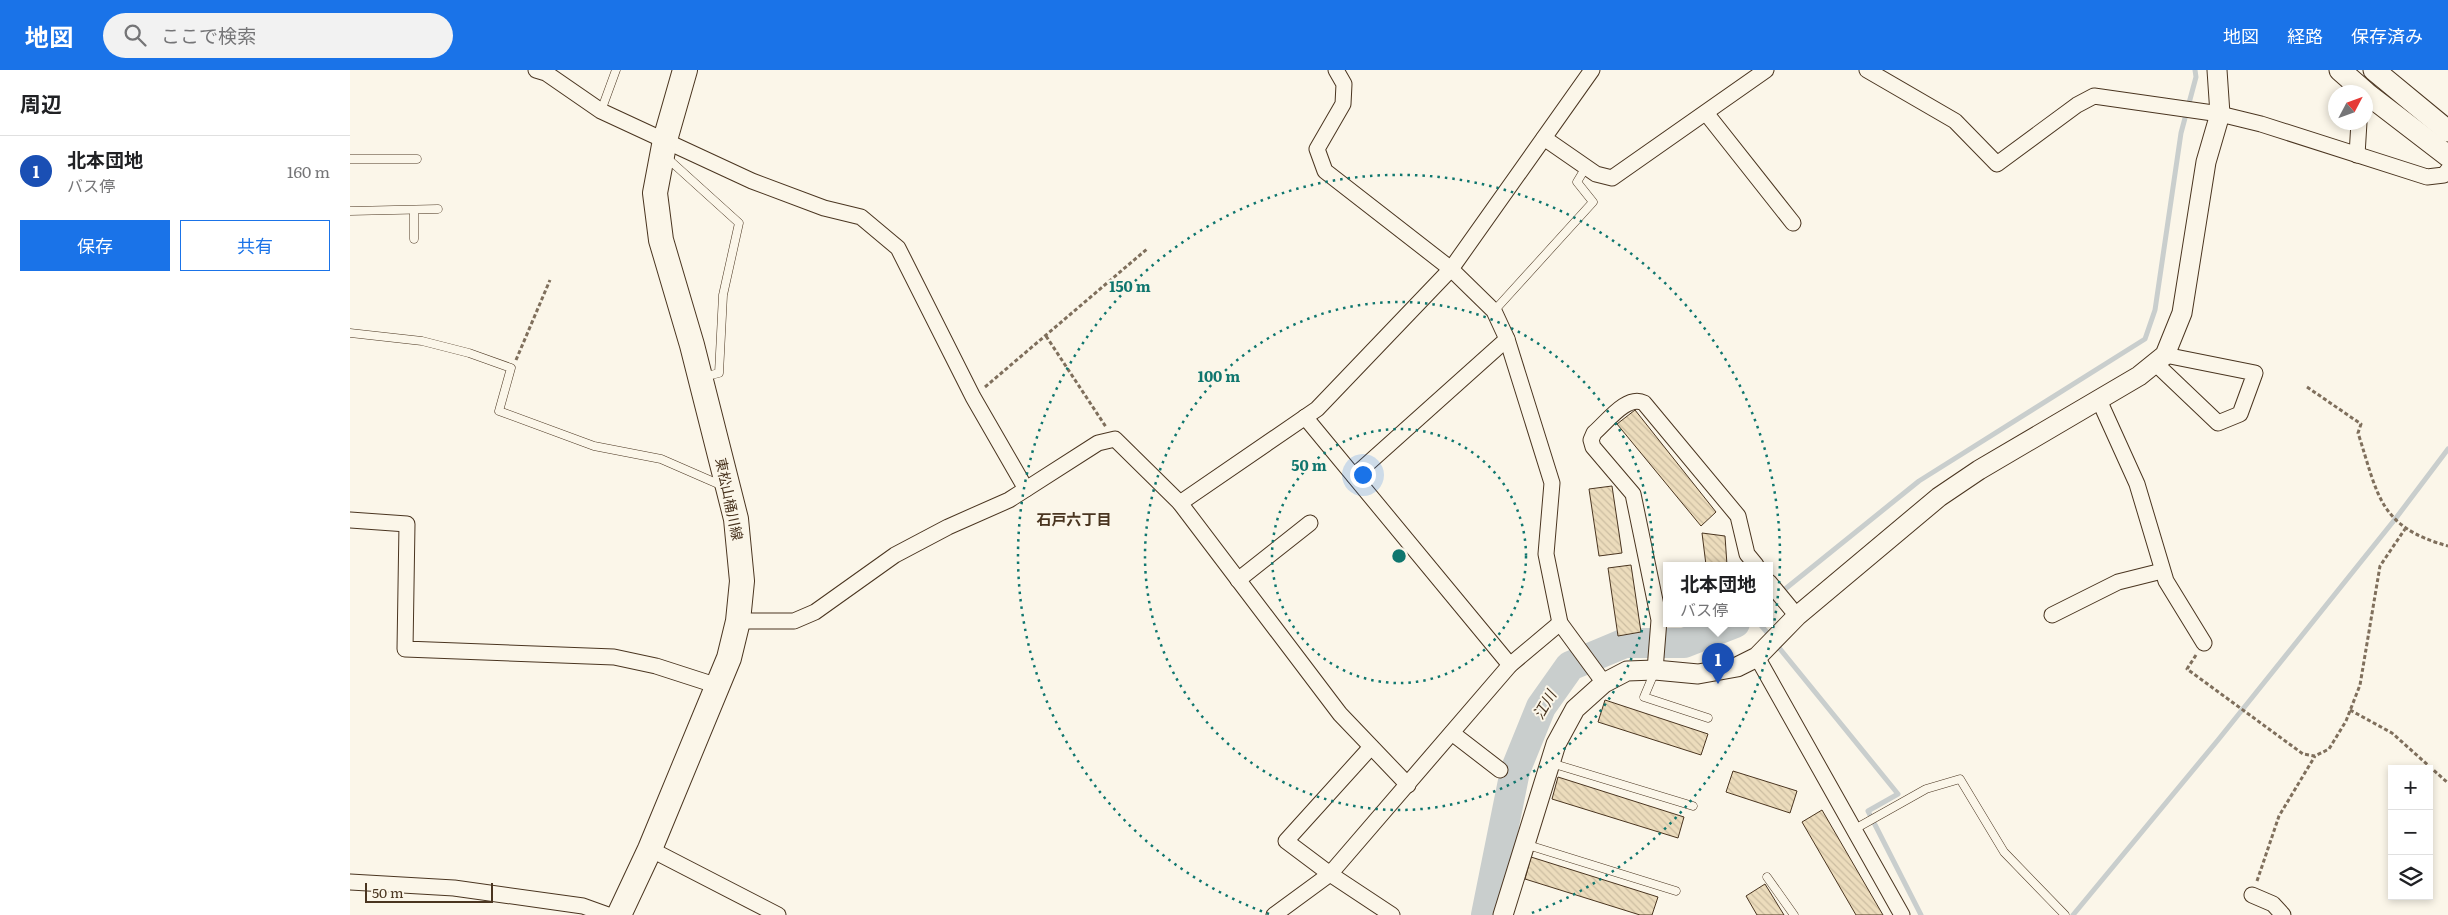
<!DOCTYPE html>
<html lang="ja">
<meta charset="utf-8">
<style>
:root{--surface:#fff;--page:#f2f2f2;--text:#202124;--muted:#757577;--line:#e0e0e0;--accent:#1a73e8}
body{margin:0;font-family:Literata,"Noto Sans JP",serif;background:var(--page);color:var(--text)}
.controls{position:absolute;right:15px;bottom:15px;display:grid;overflow:hidden;border-radius:0px;box-shadow:0 2px 8px #0003}
.controls button{width:45px;height:45px;display:grid;place-items:center;padding:0;border:0;border-bottom:1px solid var(--line);background:var(--surface);color:var(--text);font:25px sans-serif}
.compass{position:absolute;left:1978px;top:15px;width:45px;height:45px;border-radius:50%;background:var(--surface);box-shadow:0 2px 8px #0003;rotate:49deg}
.scale{position:absolute;left:15px;bottom:12px;width:128px;box-sizing:border-box;padding-left:5px;border:2px solid #4a3520;border-top:0;font-size:14px;line-height:18px;white-space:nowrap;color:#4a3520;-webkit-text-stroke:4px #fbf6e9;paint-order:stroke}
.you{position:absolute;left:1012px;top:404px;width:18px;height:18px;margin:-12px;border:4px solid #fff;border-radius:50%;background:#1a73e8;box-shadow:0 0 0 8px #1a73e833}
.badge{display:grid;place-items:center;width:32px;height:32px;border-radius:50%;background:var(--accent);color:#fff;font-size:16px;font-weight:700}
.pin{position:absolute;translate:-50% -41px;filter:drop-shadow(0 1px 2px #0008)}
.pin::after{content:'';position:absolute;top:26px;width:18px;height:15px;background:inherit;clip-path:polygon(0 0,100% 0,50% 100%)}
.popup{position:absolute;left:1313px;top:492px;width:110px;height:65px;box-sizing:border-box;display:grid;place-content:center;border-radius:0px;background:var(--surface);filter:drop-shadow(0 1px 4px #0005);font-size:16px;white-space:nowrap;color:var(--muted)}
.popup b{font-size:19px;color:var(--text)}
.popup::after{content:'';position:absolute;left:50%;top:100%;margin-left:-10px;border:10px solid transparent;border-top-color:var(--surface)}
.list{margin:0;padding:0;list-style:none}
h2{display:flex;justify-content:space-between;align-items:center;height:65px;margin:0;padding:0 20px;font-size:21px}
h2 small{font-size:16px;font-weight:400;color:var(--muted)}
.list li{display:grid;grid-template-columns:32px 1fr auto;gap:15px;align-items:center;box-sizing:border-box;height:70px;padding:0 20px;border-top:1px solid var(--line)}
.list b{display:block;font-size:19px;white-space:nowrap}
.list p{margin:0;font-size:16px;white-space:nowrap;color:var(--muted)}
.list em{font-size:16px;font-style:normal;color:var(--muted)}
.actions{display:flex;gap:10px;padding:15px 20px}
.actions a{flex:1;padding:11px 0;border:1px solid var(--accent);border-radius:0px;text-align:center;font-size:18px;color:var(--accent)}
.actions .main{background:var(--accent);color:#fff}
.icon{flex:none;width:28px;height:28px;fill:none;stroke:currentColor;stroke-width:2;stroke-linecap:round;stroke-linejoin:round}
.map{position:relative;flex:none;width:2098px;height:845px;overflow:hidden}
header{display:flex;align-items:center;gap:30px;box-sizing:border-box;height:70px;padding:0 25px;background:var(--accent);color:#fff}
header strong{font-size:24px}
nav{display:flex;gap:28px;margin-inline-start:auto;font-size:18px}
.search{width:350px;height:45px;background:var(--page);display:flex;align-items:center;gap:12px;box-sizing:border-box;padding:0 18px;border-radius:28px;color:var(--muted);font-size:19px}
main{display:flex}
aside{flex:1;background:var(--surface)}
.map>svg:first-child{display:block}
.lines{fill:none;stroke-linecap:round;stroke-linejoin:round}
.stream{stroke:#c9cecd;stroke-width:5}
.river{stroke:#c9cecd;stroke-width:30}
.building{fill:url(#building-back-hatch);stroke:#4a3520}
.service-casing{stroke:#4a3520;stroke-width:9}
.minor-casing{stroke:#4a3520;stroke-width:17}
.tertiary-casing{stroke:#4a3520;stroke-width:21}
.secondary-casing{stroke:#4a3520;stroke-width:23}
.primary-casing{stroke:#4a3520;stroke-width:26}
.path{stroke:#7f6f5c;stroke-width:3;stroke-dasharray:4 2.5;stroke-linecap:butt}
.service{stroke:#fbf6e9;stroke-width:8}
.minor{stroke:#fbf6e9;stroke-width:15}
.tertiary{stroke:#fbf6e9;stroke-width:19}
.secondary{stroke:#fbf6e9;stroke-width:21}
.primary{stroke:#fbf6e9;stroke-width:24}
.ring{fill:none;stroke:#0f766e;stroke-width:2.5;stroke-dasharray:2.5 5}
.labels{text-anchor:middle;stroke-width:4;stroke-linejoin:round;paint-order:stroke}
.street-label{font-size:14px;fill:#4a3520;stroke:#fbf6e9}
.neighbourhood-label{font-size:15px;font-weight:bold;fill:#4a3520;stroke:#fbf6e9}
.water-label{font-size:15px;font-style:italic;fill:#4a3520;stroke:#fbf6e9}
.centre{fill:#0f766e;stroke:#fbf6e9;stroke-width:2.5}
.ring-label{font-size:15px;text-anchor:middle;font-weight:bold;fill:#0f766e;stroke:#fbf6e9;stroke-width:4;stroke-linejoin:round;paint-order:stroke}
</style>
<header>
<strong>地図</strong>
<div class="search"><svg class="icon" aria-label="search" viewBox="0 0 24 24"><circle cx="10" cy="10" r="6"/><path d="M15 15l6 6"/></svg>ここで検索</div>
<nav><a>地図</a><a>経路</a><a>保存済み</a></nav>
</header>
<main>
<aside>
<h2>周辺<small></small></h2>
<ul class="list">
<li><span class="badge" style="background:#1a4fb4">1</span><div><b>北本団地</b><p>バス停</p></div><em>160 m</em></li>
</ul>
<div class="actions"><a class="main">保存</a><a>共有</a></div>
</aside>
<div class="map">
<svg width="2098" height="845" viewBox="0 0 2098 845">
<defs>
<pattern id="building-back-hatch" width="6" height="6" patternUnits="userSpaceOnUse" patternTransform="scale(1.25)"><rect width="6" height="6" fill="#ecdcbc"/><path d="M-1 5l2 2M0 0l6 6M5-1l2 2" fill="none" stroke="#ccbda1"/></pattern>
</defs>
<rect width="100%" height="100%" fill="#fbf6e9"/>
<g class="lines">
<g class="stream">
<path d="M1419,532L1569,411L1795,269L1805,240L1831,63L1846,7L1845,0"/>
<path d="M1409,553L1421,567"/>
<path d="M1426,574L1548,724L1518,741L1571,845"/>
<path d="M1723,845L1868,670L2046,448L2098,379"/>
</g>
<path class="river" d="M1136,845L1165,701L1191,637L1220,596L1275,573H1334L1385,553"/>
</g>
<g class="building">
<path d="M1285,340L1366,442L1351,456L1267,354Z"/>
<path d="M1262,416L1272,483L1249,486L1239,419Z"/>
<path d="M1352,463L1375,466L1377,495H1356Z"/>
<path d="M1281,495L1291,562L1268,566L1258,498Z"/>
<path d="M1255,630L1358,664L1351,685L1248,652Z"/>
<path d="M1383,701L1447,721L1440,743L1376,722Z"/>
<path d="M1208,707L1334,747L1328,768L1202,729Z"/>
<path d="M1472,740L1533,845H1506L1452,752Z"/>
<path d="M1181,787L1308,827L1302,845H1290L1175,809Z"/>
<path d="M1415,814L1434,845H1407L1396,826Z"/>
</g>
<g class="lines">
<g class="service-casing">
<g id="service">
<path d="M251,41L266,0"/>
<path d="M316,87L389,153L373,225L369,303L353,307"/>
<path d="M0,89H67"/>
<path d="M64,140V169"/>
<path d="M0,141L88,139"/>
<path d="M1144,241L1243,132L1227,112L1236,97"/>
<path d="M0,263L72,271L119,283L161,298L149,341L244,376L311,389L373,416"/>
<path d="M1305,601L1294,627L1358,648"/>
<path d="M1201,693L1343,736"/>
<path d="M1503,760L1576,719L1610,709L1654,782L1715,845"/>
<path d="M1175,774L1326,821"/>
<path d="M1417,807L1444,845"/>
</g>
</g>
<g class="minor-casing">
<g id="minor">
<path d="M186,0L196,3L251,41L402,111L474,138L511,147L548,178L623,327L676,419"/>
<path d="M986,0L994,14L993,34L967,79L975,101L1101,199L1144,241L1157,269L1202,413L1196,484L1210,553L1254,613"/>
<path d="M1517,0L1605,51L1647,94L1727,35L1744,26L1870,44L1911,54L2077,107L2094,105L2098,100"/>
<path d="M1356,43L1443,153"/>
<path d="M1194,68L1246,104L1262,108L1416,0"/>
<path d="M2007,85L2009,52"/>
<path d="M1805,293L1868,353L1890,344L1905,303L1815,285"/>
<path d="M1749,330L1787,414L1816,511L1854,573"/>
<path d="M955,347L1160,595"/>
<path d="M1004,406L1157,269"/>
<path d="M830,433L967,339L1101,199L1242,0"/>
<path d="M0,450L57,454L55,579L264,587L306,596L368,616"/>
<path d="M888,510L960,453"/>
<path d="M1419,512L1447,546"/>
<path d="M1702,545L1768,512L1812,501"/>
<path d="M388,551H444L465,542L545,485L598,457L659,430L748,373L765,369L830,433L990,644L1058,715"/>
<path d="M1407,587L1552,845"/>
<path d="M1305,600L1309,550L1283,424L1243,377L1241,370L1244,363C1257,352 1277,324 1294,333L1388,446L1397,484L1406,495"/>
<path d="M1102,663L1150,700"/>
<path d="M1021,677L936,771L980,804L1042,845"/>
<path d="M300,779L428,845"/>
<path d="M0,812L104,818L233,836L258,845"/>
<path d="M1902,825L1923,834L1933,845"/>
<path d="M924,845L980,804L1160,595L1210,553"/>
</g>
</g>
<g class="tertiary-casing">
<path id="tertiary" d="M1153,845L1206,674L1225,639L1254,613L1277,601L1305,600L1348,604L1387,597L1407,587L1447,546L1589,427L1629,400L1789,306L1815,285L1832,243L1856,92L1870,44L1867,0"/>
</g>
<g class="secondary-casing">
<g id="secondary">
<path d="M1990,0L2015,22"/>
<path d="M2024,0L2098,61"/>
<path d="M2016,23L2098,86"/>
</g>
</g>
<g class="primary-casing">
<path id="primary" d="M269,845L300,779L379,588L388,551L392,511L386,449L342,275L311,170L305,123L315,70L335,0"/>
</g>
<g class="path">
<path d="M696,266L756,357"/>
<path d="M166,290L200,210"/>
<path d="M635,317L797,179"/>
<path d="M1957,317L2011,354L2008,363C2028,424 2028,457 2098,476"/>
<path d="M1846,585L1837,599L1953,684L1965,686L1979,679L1996,651L2010,615L2030,496L2055,459"/>
<path d="M2000,640L2042,663L2098,713"/>
<path d="M1907,811L1929,746L1965,686"/>
</g>
<use href="#service" class="service"/>
<use href="#minor" class="minor"/>
<use href="#tertiary" class="tertiary"/>
<use href="#secondary" class="secondary"/>
<use href="#primary" class="primary"/>
</g>
<g class="ring">
<circle cx="1049" cy="486" r="127"/>
<circle cx="1049" cy="486" r="254"/>
<path d="M919 844A381 381 0 1 1 1179 844"/>
</g>
<g class="labels">
<g class="street-label">
<text transform="translate(379 429) rotate(78)" y="5">東松山桶川線</text>
</g>
<g class="neighbourhood-label">
<text x="724" y="455">石戸六丁目</text>
</g>
<g class="water-label">
<text transform="translate(1195 635) rotate(-60)" y="5">江川</text>
</g>
</g>
<circle cx="1049" cy="486" r="8" class="centre"/>
<g class="ring-label">
<text x="780" y="222">150 m</text>
<text x="869" y="312">100 m</text>
<text x="959" y="401">50 m</text>
</g>
</svg>
<div class="controls">
<button>+</button>
<button>−</button>
<button><svg class="icon" aria-label="layers" viewBox="0 0 24 24"><path d="M12 4l9 5-9 5-9-5zM3 14l9 5 9-5"/></svg></button>
</div>
<svg class="compass" viewBox="-18 -18 36 36"><path d="M0-13l5 13h-10z" fill="#e53935"/><path d="M0 13l5-13h-10z" fill="#757577"/></svg>
<div class="scale">50 m</div>
<div class="you"></div>
<div class="pin badge" style="left:1368px;top:614px;background:#1a4fb4">1</div>
<div class="popup"><b>北本団地</b>バス停</div>
</div>
</main>
